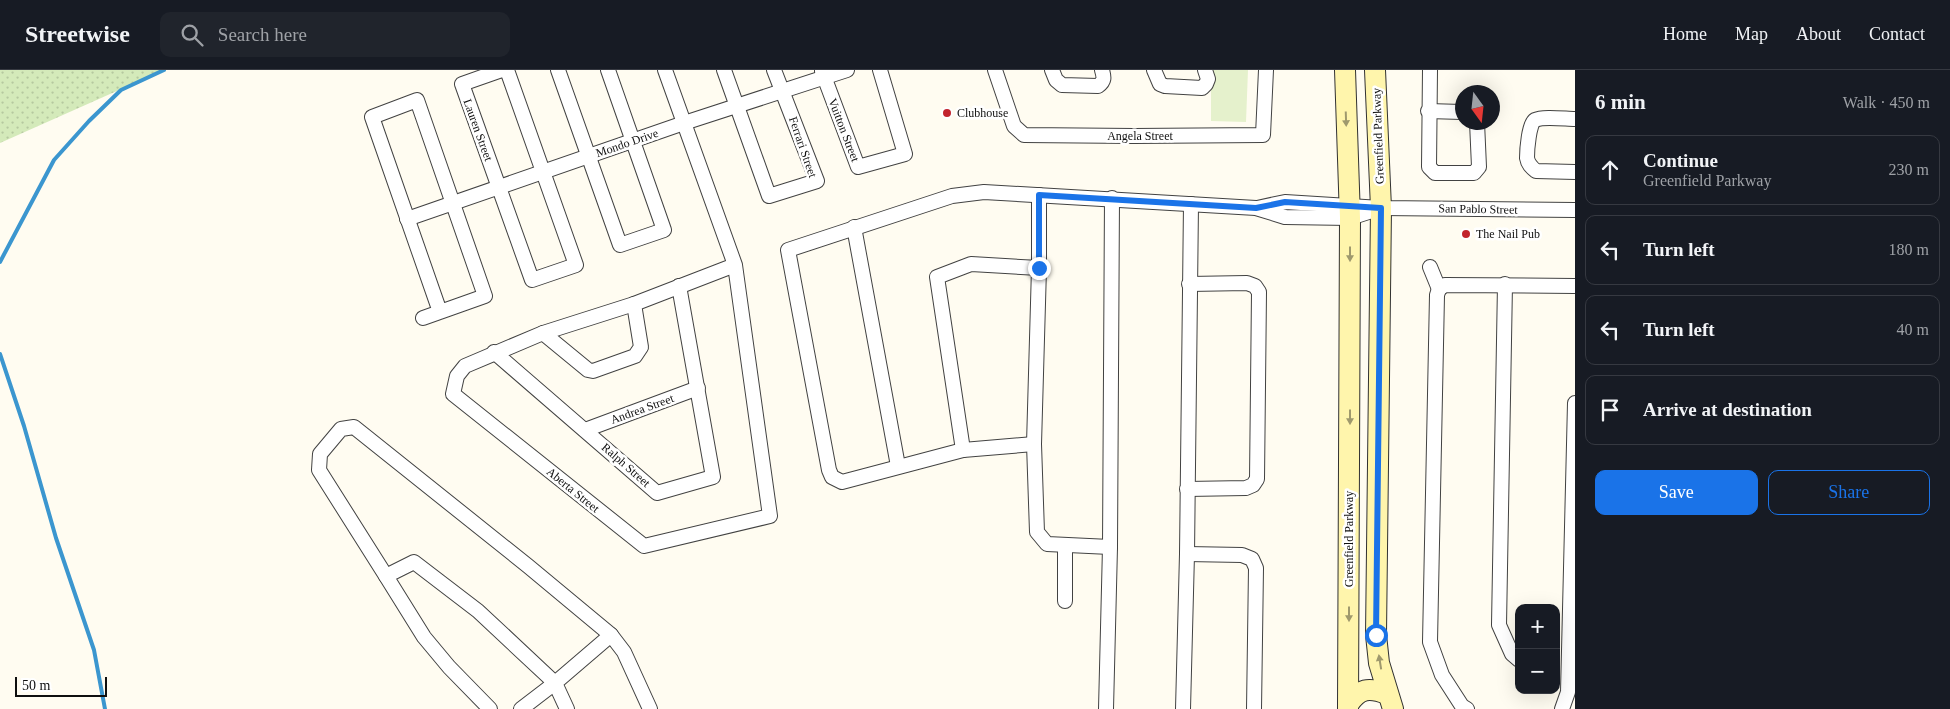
<!DOCTYPE html>
<meta charset="utf-8">
<style>
:root{--surface:#171b24;--page:#20242c;--text:#f1f3f6;--muted:#9ea1a6;--line:#363941;--accent:#1a73e8}
body{margin:0;font-family:"Times New Roman",serif;background:var(--page);color:var(--text)}
.controls{position:absolute;right:15px;bottom:15px;display:grid;overflow:hidden;border-radius:10px;box-shadow:0 5px 20px #0002}
.controls button{width:45px;height:45px;display:grid;place-items:center;padding:0;border:0;border-bottom:1px solid var(--line);background:var(--surface);color:var(--text);font:25px sans-serif}
.compass{position:absolute;left:1455px;top:15px;width:45px;height:45px;border-radius:50%;background:var(--surface);box-shadow:0 5px 20px #0002;rotate:165deg}
.scale{position:absolute;left:15px;bottom:12px;width:92px;box-sizing:border-box;padding-left:5px;border:2px solid #0f0f0f;border-top:0;font-size:14px;line-height:18px;white-space:nowrap;color:#0f0f0f;-webkit-text-stroke:4px #fff;paint-order:stroke}
.stop{position:absolute;width:15px;height:15px;margin:-11px;border:4px solid #1a73e8;border-radius:50%;background:#fff}
.stop.end{background:#1a73e8;border-color:#fff;box-shadow:0 1px 5px #0008}
.list{margin:0;padding:0;list-style:none}
h2{display:flex;justify-content:space-between;align-items:center;height:65px;margin:0;padding:0 20px;font-size:21px}
h2 small{font-size:16px;font-weight:400;color:var(--muted)}
.list li{display:grid;grid-template-columns:32px 1fr auto;gap:15px;align-items:center;box-sizing:border-box;height:70px;margin:0 10px 10px;padding:0 10px;border:1px solid var(--line);border-radius:10px}
.list b{display:block;font-size:19px;white-space:nowrap}
.list p{margin:0;font-size:16px;white-space:nowrap;color:var(--muted)}
.list em{font-size:16px;font-style:normal;color:var(--muted)}
.actions{display:flex;gap:10px;padding:15px 20px}
.actions a{flex:1;padding:11px 0;border:1px solid var(--accent);border-radius:10px;text-align:center;font-size:18px;color:var(--accent)}
.actions .main{background:var(--accent);color:#fff}
.icon{flex:none;width:28px;height:28px;fill:none;stroke:currentColor;stroke-width:2;stroke-linecap:round;stroke-linejoin:round}
.map{position:relative;flex:none;width:1575px;height:639px;overflow:hidden}
header{display:flex;align-items:center;gap:30px;box-sizing:border-box;height:70px;padding:0 25px;background:var(--surface);border-bottom:1px solid var(--line)}
header strong{font-size:24px}
nav{display:flex;gap:28px;margin-inline-start:auto;font-size:18px}
.search{width:350px;height:45px;background:var(--page);display:flex;align-items:center;gap:12px;box-sizing:border-box;padding:0 18px;border-radius:10px;color:var(--muted);font-size:19px}
main{display:flex}
aside{flex:1;background:var(--surface)}
.map>svg:first-child{display:block}
.grass{fill:url(#grass-dots)}
.pitch{fill:#e5f1cc}
.lines{fill:none;stroke-linecap:round;stroke-linejoin:round}
.stream{stroke:#3b96cf;stroke-width:4}
.street-casing{stroke:#424242;stroke-width:16}
.secondary-casing{stroke:#313131;stroke-width:22}
.street{stroke:#fff;stroke-width:14}
.secondary{stroke:#fff5ac;stroke-width:20}
.oneway{fill:#9f996d}
.route{stroke:#1a73e8;stroke-width:6}
.poi-dot{fill:#c2242e;stroke:#fff;stroke-width:2}
.labels{text-anchor:middle;stroke-width:5;stroke-linejoin:round;paint-order:stroke}
.poi-label{font-size:12px;fill:#0f0f0f;stroke:#fff;text-anchor:start}
.street-label{font-size:12px;fill:#0f0f0f;stroke:#fff}
</style>
<header>
<strong>Streetwise</strong>
<div class="search"><svg class="icon" aria-label="search" viewBox="0 0 24 24"><circle cx="10" cy="10" r="6"/><path d="M15 15l6 6"/></svg>Search here</div>
<nav><a>Home</a><a>Map</a><a>About</a><a>Contact</a></nav>
</header>
<main>
<div class="map">
<svg width="1575" height="639" viewBox="0 0 1575 639">
<defs>
<pattern id="grass-dots" width="8" height="8" patternUnits="userSpaceOnUse" patternTransform="scale(1.25)"><rect width="8" height="8" fill="#d4eaba"/><path d="M2 2h.1M6 6h.1" fill="none" stroke="#b5c89f" stroke-width="1.8" stroke-linecap="round"/></pattern>
</defs>
<rect width="100%" height="100%" fill="#fffcf1"/>
<path class="grass" d="M0,0H164L0,73Z"/>
<path class="pitch" d="M1211,0H1248L1246,52L1211,51Z"/>
<g class="lines">
<g class="stream">
<path d="M0,192L54,90L89,51L121,20L164,0"/>
<path d="M0,284L24,356L56,468L94,580L105,639"/>
</g>
<g class="street-casing">
<g id="street">
<path d="M502,0L462,14L532,210L576,195L507,0"/>
<path d="M558,0L620,175L664,160L608,0"/>
<path d="M665,0L735,195L770,446L644,476L453,324L457,306L465,296L543,263L634,234L735,195"/>
<path d="M724,0L769,126L817,111L774,0"/>
<path d="M995,0L1014,56L1024,65L1134,66L1263,65L1266,0"/>
<path d="M1052,0L1056,10L1062,15L1098,16C1105,11 1104,7 1102,0"/>
<path d="M1154,0L1160,14L1165,16L1202,18L1206,14L1208,9L1205,0"/>
<path d="M1430,0L1429,97L1435,103H1474L1479,97L1477,52"/>
<path d="M822,1L858,97L905,84L880,0"/>
<path d="M1428,41L1462,42"/>
<path d="M1575,49C1566,49 1543,46 1535,50C1529,53 1527,80 1527,88C1528,94 1531,97 1536,101L1575,102"/>
<path d="M1039,125V198L1034,374L1037,462L1047,474L1110,477"/>
<path d="M1257,138L1285,132L1381,138L1575,140"/>
<path d="M407,149L684,53L847,0"/>
<path d="M854,157L898,396"/>
<path d="M1430,197L1439,219L1445,215L1575,216"/>
<path d="M1505,214L1499,555L1512,584L1519,590"/>
<path d="M1439,219L1437,225L1430,572L1442,605L1462,636L1467,639"/>
<path d="M423,248L485,226L417,30L372,47L440,242"/>
<path d="M543,263L588,300L593,301L635,286L641,277L634,234"/>
<path d="M494,282L657,423L713,407L679,216"/>
<path d="M585,360L698,318"/>
<path d="M1034,374L963,380L842,412L832,407L829,400L788,180L952,126L984,122L1256,138L1285,147L1350,148L1381,138"/>
<path d="M963,380L937,207L971,194L1039,198"/>
<path d="M1187,419L1246,418L1253,415L1257,409L1259,222L1255,216L1247,213L1189,214"/>
<path d="M1065,476V531"/>
<path d="M1187,484L1242,485L1252,489L1256,498L1254,639"/>
<path d="M386,506L319,400L320,384L341,359L354,357L528,496L611,565L624,582L650,639"/>
<path d="M490,639L449,597L424,567L386,506L414,492L478,541L555,613L521,639"/>
<path d="M567,639L555,613L611,565"/>
<path d="M1106,639L1110,477L1112,128"/>
<path d="M1183,639L1187,484L1191,134"/>
<path d="M1562,639L1568,622L1575,333"/>
</g>
</g>
<g class="secondary-casing">
<g id="secondary">
<path d="M1345,0L1350,148L1348,639"/>
<path d="M1375,0L1381,138L1376,565L1379,593L1393,639"/>
<path d="M1348,635C1359,618 1369,617 1387,624"/>
</g>
</g>
<use href="#street" class="street"/>
<use href="#secondary" class="secondary"/>
</g>
<defs><path id="oneway-solid" d="M-6-.8H1V-3.2L6.5 0L1 3.2V.8H-6Z" transform="scale(1.25)"/></defs>
<g class="oneway">
<use href="#oneway-solid" transform="translate(1346 49) rotate(88)"/>
<use href="#oneway-solid" transform="translate(1350 184) rotate(90)"/>
<use href="#oneway-solid" transform="translate(1350 347) rotate(90)"/>
<use href="#oneway-solid" transform="translate(1349 544) rotate(90)"/>
<use href="#oneway-solid" transform="translate(1380 592) rotate(-99)"/>
</g>
<g class="lines">
<path class="route" d="M1039,198V125L1256,138L1285,132L1381,138L1376,565"/>
</g>
<g class="poi-dot">
<circle cx="947" cy="43" r="5"/>
<circle cx="1466" cy="164" r="5"/>
</g>
<g class="labels">
<g class="poi-label">
<text x="957" y="47">Clubhouse</text>
<text x="1476" y="168">The Nail Pub</text>
</g>
<g class="street-label">
<text transform="translate(478 60) rotate(70)" y="4">Lauren Street</text>
<text transform="translate(844 60) rotate(69)" y="4">Vuitton Street</text>
<text x="1140" y="70">Angela Street</text>
<text transform="translate(1378 66) rotate(-92)" y="4">Greenfield Parkway</text>
<text transform="translate(627 73) rotate(-19)" y="4">Mondo Drive</text>
<text transform="translate(803 77) rotate(71)" y="4">Ferrari Street</text>
<text transform="translate(1478 139) rotate(1)" y="4">San Pablo Street</text>
<text transform="translate(642 339) rotate(-20)" y="4">Andrea Street</text>
<text transform="translate(626 395) rotate(41)" y="4">Ralph Street</text>
<text transform="translate(573 420) rotate(39)" y="4">Aberta Street</text>
<text transform="translate(1349 469) rotate(-90)" y="4">Greenfield Parkway</text>
</g>
</g>
</svg>
<div class="controls">
<button>+</button>
<button>−</button>
</div>
<svg class="compass" viewBox="-18 -18 36 36"><path d="M0-13l5 13h-10z" fill="#e53935"/><path d="M0 13l5-13h-10z" fill="#9ea1a6"/></svg>
<div class="scale">50 m</div>
<div class="stop" style="left:1376px;top:565px"></div>
<div class="stop end" style="left:1039px;top:198px"></div>
</div>
<aside>
<h2>6 min<small>Walk · 450 m</small></h2>
<ul class="list">
<li><svg class="icon" aria-label="ahead" viewBox="0 0 24 24"><path d="M12 20V5M6 11l6-6 6 6"/></svg><div><b>Continue</b><p>Greenfield Parkway</p></div><em>230 m</em></li>
<li><svg class="icon" aria-label="left" viewBox="0 0 24 24"><path d="M17 20v-9H6M10 6l-5 5 5 5"/></svg><div><b>Turn left</b></div><em>180 m</em></li>
<li><svg class="icon" aria-label="left" viewBox="0 0 24 24"><path d="M17 20v-9H6M10 6l-5 5 5 5"/></svg><div><b>Turn left</b></div><em>40 m</em></li>
<li><svg class="icon" aria-label="arrive" viewBox="0 0 24 24"><path d="M6 21V4h12l-3 4 3 4H6"/></svg><div><b>Arrive at destination</b></div></li>
</ul>
<div class="actions"><a class="main">Save</a><a>Share</a></div>
</aside>
</main>
